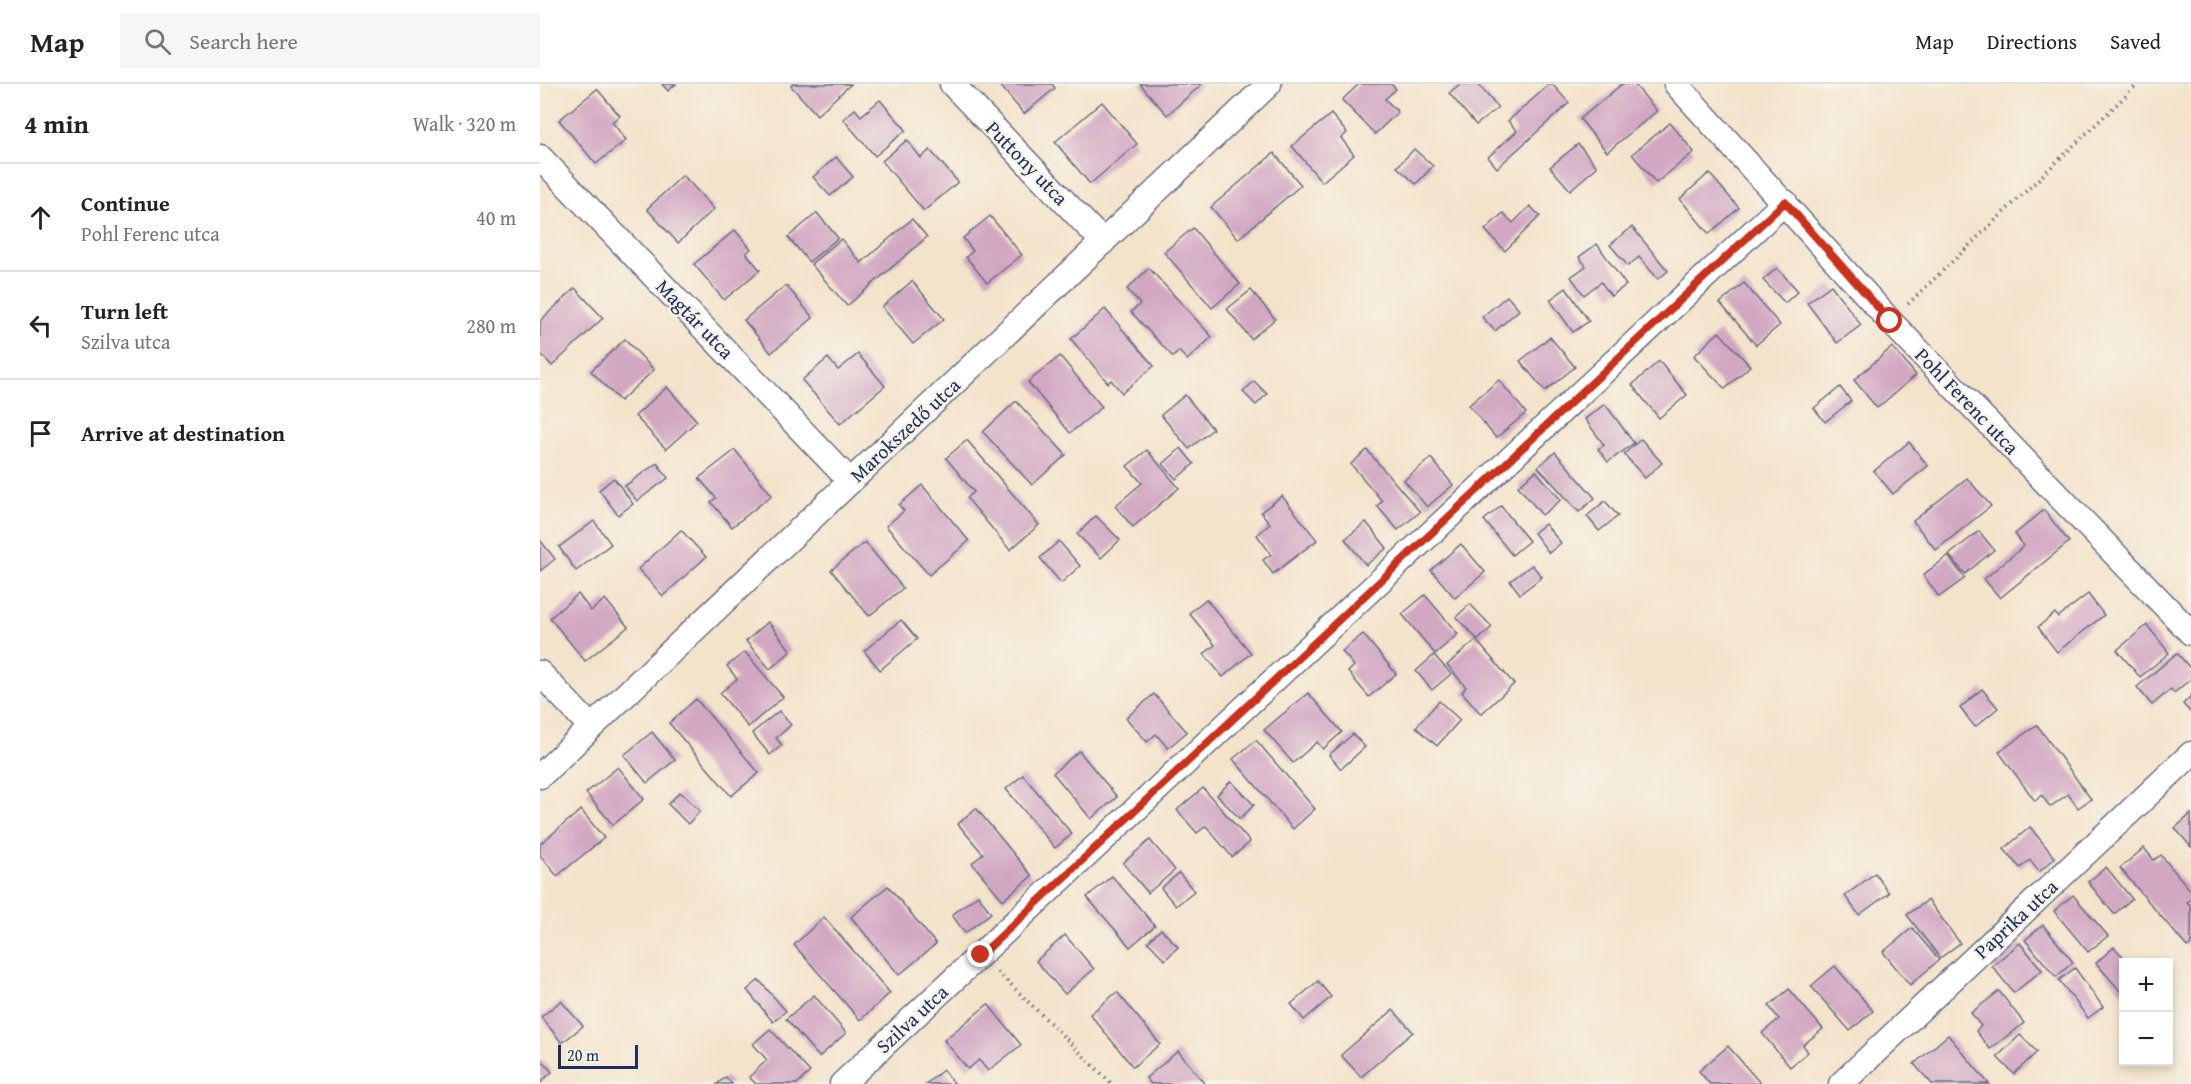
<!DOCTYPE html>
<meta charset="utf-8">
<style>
:root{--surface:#fff;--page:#f6f6f6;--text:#222;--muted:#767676;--line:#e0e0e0}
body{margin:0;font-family:"Gentium Book Plus",serif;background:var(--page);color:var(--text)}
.controls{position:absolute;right:18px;bottom:18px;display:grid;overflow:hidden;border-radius:0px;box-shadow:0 3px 9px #0003}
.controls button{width:54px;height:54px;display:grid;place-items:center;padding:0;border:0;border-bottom:2px solid var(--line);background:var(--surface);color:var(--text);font:30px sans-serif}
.scale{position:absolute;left:18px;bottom:15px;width:80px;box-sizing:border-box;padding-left:6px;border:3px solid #1b2f5e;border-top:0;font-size:16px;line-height:21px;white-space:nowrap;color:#1b2f5e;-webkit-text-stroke:4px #f7f3e8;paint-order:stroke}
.stop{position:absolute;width:18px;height:18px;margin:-14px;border:4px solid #c8321e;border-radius:50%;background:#fff}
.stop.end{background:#c8321e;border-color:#fff;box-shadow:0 2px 6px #0008}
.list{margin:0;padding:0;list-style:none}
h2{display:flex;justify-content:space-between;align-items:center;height:78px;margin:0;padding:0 24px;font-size:26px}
h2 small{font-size:20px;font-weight:400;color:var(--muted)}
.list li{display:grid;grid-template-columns:39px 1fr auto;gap:18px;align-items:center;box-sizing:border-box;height:108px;padding:0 24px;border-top:2px solid var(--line)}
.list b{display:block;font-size:22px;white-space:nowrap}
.list p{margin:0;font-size:20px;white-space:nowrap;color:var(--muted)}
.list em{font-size:20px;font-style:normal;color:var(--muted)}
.icon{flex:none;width:33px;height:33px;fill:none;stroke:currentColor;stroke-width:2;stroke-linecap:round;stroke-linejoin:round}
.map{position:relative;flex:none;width:1651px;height:1000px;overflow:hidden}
header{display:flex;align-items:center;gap:36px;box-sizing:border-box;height:84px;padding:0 30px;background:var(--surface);border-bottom:2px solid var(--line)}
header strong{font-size:28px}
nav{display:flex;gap:33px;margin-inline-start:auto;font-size:21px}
.search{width:420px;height:54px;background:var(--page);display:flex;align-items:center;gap:15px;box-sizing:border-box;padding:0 21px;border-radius:0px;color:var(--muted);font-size:22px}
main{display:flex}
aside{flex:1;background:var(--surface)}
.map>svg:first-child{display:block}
.building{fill:#d1a7c2}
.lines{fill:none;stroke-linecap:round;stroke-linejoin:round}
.minor-casing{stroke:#676e84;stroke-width:27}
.path{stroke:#676e84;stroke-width:4;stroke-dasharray:1.5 4.5;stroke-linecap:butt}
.minor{stroke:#fff;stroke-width:24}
.route{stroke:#c8321e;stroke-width:8}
.labels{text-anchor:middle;stroke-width:5;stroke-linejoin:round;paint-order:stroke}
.street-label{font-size:20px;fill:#1b2f5e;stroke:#f7f3e8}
</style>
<header>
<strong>Map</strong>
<div class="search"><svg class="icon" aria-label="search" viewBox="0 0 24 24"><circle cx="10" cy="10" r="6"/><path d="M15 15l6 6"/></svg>Search here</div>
<nav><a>Map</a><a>Directions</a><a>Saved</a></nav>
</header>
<main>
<aside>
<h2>4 min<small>Walk · 320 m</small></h2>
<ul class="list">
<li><svg class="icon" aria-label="ahead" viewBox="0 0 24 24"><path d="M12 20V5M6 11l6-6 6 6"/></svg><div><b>Continue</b><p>Pohl Ferenc utca</p></div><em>40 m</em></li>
<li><svg class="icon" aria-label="left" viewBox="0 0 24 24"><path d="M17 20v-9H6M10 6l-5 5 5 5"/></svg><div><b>Turn left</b><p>Szilva utca</p></div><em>280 m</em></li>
<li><svg class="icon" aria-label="arrive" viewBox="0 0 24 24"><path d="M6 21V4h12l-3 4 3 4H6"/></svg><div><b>Arrive at destination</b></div></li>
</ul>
</aside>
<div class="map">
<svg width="1651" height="1000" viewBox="0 0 1651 1000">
<rect width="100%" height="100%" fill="#f7f3e8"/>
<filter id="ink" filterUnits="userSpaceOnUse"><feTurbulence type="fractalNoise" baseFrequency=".0167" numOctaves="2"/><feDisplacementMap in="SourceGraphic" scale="12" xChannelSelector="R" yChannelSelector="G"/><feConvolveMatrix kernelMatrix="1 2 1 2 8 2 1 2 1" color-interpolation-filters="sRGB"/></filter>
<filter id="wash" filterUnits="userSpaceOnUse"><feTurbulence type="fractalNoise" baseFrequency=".008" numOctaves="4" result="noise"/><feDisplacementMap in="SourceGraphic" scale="24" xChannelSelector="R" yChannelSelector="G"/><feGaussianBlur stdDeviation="1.35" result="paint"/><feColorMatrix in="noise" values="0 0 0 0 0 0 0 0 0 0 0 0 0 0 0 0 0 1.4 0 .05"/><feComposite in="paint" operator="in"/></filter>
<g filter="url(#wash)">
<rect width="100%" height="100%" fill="#f4e3cb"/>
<g id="blocks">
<g class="building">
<path d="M122,0H136L128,7Z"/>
<path d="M253,0H311L277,31L251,2Z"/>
<path d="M459,0H512L515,4L484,30Z"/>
<path d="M600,0H662L627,31Z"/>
<path d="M819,0H851L856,5L845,15L858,28L835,50L802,16Z"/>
<path d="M920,0H938L958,24L936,41L909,9Z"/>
<path d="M1010,0H1012L1029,19L957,84L948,73L977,47L968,37Z"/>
<path d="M1082,0H1094L1117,27L1067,68L1040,35Z"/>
<path d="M57,5L80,32L72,38L86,56L56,80L19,36Z"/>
<path d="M340,16L366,46L335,72L303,35L315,25L321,32Z"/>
<path d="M562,18L597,60L550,100L515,58Z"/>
<path d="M791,30L807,49L801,54L814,71L782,98L752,62Z"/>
<path d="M1130,39L1154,68L1116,99L1092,70Z"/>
<path d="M367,56L381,74L390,66L418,98L384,127L342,77Z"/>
<path d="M1038,60L1057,83L1030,106L1010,83Z"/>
<path d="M874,65L893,82L876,100L857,83Z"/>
<path d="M734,69L761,101L698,155L671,123Z"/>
<path d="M296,73L313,93L290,112L273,93Z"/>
<path d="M1169,89L1199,124L1169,150L1140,115Z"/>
<path d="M143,91L174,125L138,159L107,125Z"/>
<path d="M990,122L1000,132L965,167L945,146L963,129L973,139Z"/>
<path d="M277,129L298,154L269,178L248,153Z"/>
<path d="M450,132L482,171L447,199L426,173L433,167L423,154Z"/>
<path d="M372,135L387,153L307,222L271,180L301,155L321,179Z"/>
<path d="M1092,143L1128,187L1118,195L1099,173L1088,182L1070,161Z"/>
<path d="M653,144L700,200L672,224L624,168Z"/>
<path d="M195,146L211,165L206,169L220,186L184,216L154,180Z"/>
<path d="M1057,160L1086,201L1071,212L1061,198L1044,211L1031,193L1046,182L1039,173Z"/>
<path d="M609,184L672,253L647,276L639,267L633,273L591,228L600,220L587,205Z"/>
<path d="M1237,184L1258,207L1245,219L1223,196Z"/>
<path d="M372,197L404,235L373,260L342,223Z"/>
<path d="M1204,199L1240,241L1216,261L1180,219Z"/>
<path d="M246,201L273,234L231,269L204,236Z"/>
<path d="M1291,201L1321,241L1297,259L1267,219Z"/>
<path d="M35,204L63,234L12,282L0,269V237Z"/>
<path d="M1026,204L1049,237L1033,248L1010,216Z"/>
<path d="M711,206L735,235L711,255L687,225Z"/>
<path d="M967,212L979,226L955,247L942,233Z"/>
<path d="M565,225L614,282L582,309L571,296L568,299L531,255Z"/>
<path d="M1179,248L1210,282L1185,305L1154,272Z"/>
<path d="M1010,253L1035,283L1005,307L980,277Z"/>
<path d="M85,255L114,286L80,317L51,287Z"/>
<path d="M1352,263L1376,291L1337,324L1314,296Z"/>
<path d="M318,270L345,302L300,340L262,296L288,274L298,286Z"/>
<path d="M520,272L562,323L530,349L488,298Z"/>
<path d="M1119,277L1147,311L1119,334L1092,301Z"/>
<path d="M959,296L986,329L956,354L929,321Z"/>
<path d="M714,297L727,310L716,321L703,308Z"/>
<path d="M127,303L157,337L126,365L95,332Z"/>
<path d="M1300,303L1311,317L1285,338L1274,324Z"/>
<path d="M645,311L673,345L649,365L621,331Z"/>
<path d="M476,317L526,371L492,401L443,348Z"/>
<path d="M1065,320L1094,359L1068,378L1058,365L1064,361L1045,335Z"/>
<path d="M1101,355L1122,379L1105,394L1084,370Z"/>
<path d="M427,356L499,441L470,466L427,414L434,408L406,374Z"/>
<path d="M1369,358L1388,382L1353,410L1334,387Z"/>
<path d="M641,364L654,380L636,395L623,380Z"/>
<path d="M195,366L232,411L192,443L171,418L176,414L159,394Z"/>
<path d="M607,366L639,404L593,443L575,422L602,399L587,382Z"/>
<path d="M827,366L880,428L858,446L837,422L842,417L811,380Z"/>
<path d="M1015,368L1055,414L1039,428L998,383Z"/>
<path d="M891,374L913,401L887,423L864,396Z"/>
<path d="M117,379L128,394L97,417L85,402Z"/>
<path d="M996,387L1021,416L1002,431L978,402Z"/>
<path d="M74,394L93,420L78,431L59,406Z"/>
<path d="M1427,394L1451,422L1396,466L1373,437Z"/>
<path d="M382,401L429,457L389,491L346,442L364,427L359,421Z"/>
<path d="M742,412L777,456L733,490L723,476L731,470L717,451L730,440L721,428Z"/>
<path d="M1065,417L1078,432L1059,447L1047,432Z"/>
<path d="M961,422L989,457L972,471L944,436Z"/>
<path d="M1504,426L1529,458L1460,514L1444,495L1484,462L1475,450Z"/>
<path d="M556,432L580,456L561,474L537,450Z"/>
<path d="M54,437L71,460L36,487L19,463Z"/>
<path d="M826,438L847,464L826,481L805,455Z"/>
<path d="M1005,440L1021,459L1009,469L994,449Z"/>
<path d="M141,446L166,473L123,512L98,485Z"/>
<path d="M1439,447L1454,466L1425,490L1409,471Z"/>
<path d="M0,456L15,475L0,487Z"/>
<path d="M519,457L540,482L521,499L500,474Z"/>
<path d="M325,458L363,504L329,532L291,486Z"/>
<path d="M921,460L945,488L915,514L891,486Z"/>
<path d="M1408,472L1425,494L1399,513L1383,491Z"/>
<path d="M992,481L1002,493L980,510L970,497Z"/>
<path d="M38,510L51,527L65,515L88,543L45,577L10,534Z"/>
<path d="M1548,510L1564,531L1517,568L1498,543L1515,529L1518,533Z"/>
<path d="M885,511L918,550L895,570L862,530Z"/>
<path d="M666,515L711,569L683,593L664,570L675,561L649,529Z"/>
<path d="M930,520L952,543L938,556L916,533Z"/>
<path d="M361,536L377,555L340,586L324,567Z"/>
<path d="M228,538L251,567L230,585L206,557Z"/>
<path d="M1607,541L1629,569L1600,593L1577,566Z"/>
<path d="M823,550L856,590L829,613L808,588L814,582L802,567Z"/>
<path d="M936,556L974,600L941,630L922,608L926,603L907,581Z"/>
<path d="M205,568L243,613L208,643L180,609L197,595L187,582Z"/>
<path d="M1637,569L1651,585V595L1634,609L1631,605L1612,621L1597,603Z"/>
<path d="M894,571L911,590L892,606L876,587Z"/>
<path d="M1442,605L1458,624L1435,643L1420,624Z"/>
<path d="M768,609L802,648L783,665L777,658L753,679L724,646Z"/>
<path d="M614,610L647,648L628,664L616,650L607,658L586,634Z"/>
<path d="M1651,612V629L1643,620Z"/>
<path d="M156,615L219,689L191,712L129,639Z"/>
<path d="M899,617L920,636L897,662L876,643Z"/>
<path d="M239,627L251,641L236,654L242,661L230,671L212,649Z"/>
<path d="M1497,641L1551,715L1538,724L1528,710L1510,723L1502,711L1495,717L1459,668Z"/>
<path d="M112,648L135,676L107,699L84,671Z"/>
<path d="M813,650L825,663L801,685L789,671Z"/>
<path d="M716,656L775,725L753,745L693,675Z"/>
<path d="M539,667L577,713L551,735L513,689Z"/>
<path d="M78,683L104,715L73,741L46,709Z"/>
<path d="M483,691L532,750L515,764L466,705Z"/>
<path d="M691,697L714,721L700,735L677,711Z"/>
<path d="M663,704L710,758L692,773L666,742L657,749L637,726Z"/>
<path d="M140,708L160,727L148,740L128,720Z"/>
<path d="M436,724L492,792L463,816L432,779L443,770L418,740Z"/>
<path d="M41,726L64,754L17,792L0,771V760Z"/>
<path d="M1651,730V763L1635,744Z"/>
<path d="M1490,743L1515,774L1499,788L1490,776L1480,784L1464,765Z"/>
<path d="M610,756L635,786L608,809L583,779Z"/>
<path d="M1604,764L1614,776L1621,771L1651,807V815L1647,818L1651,822V860L1647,863L1580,784Z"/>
<path d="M1566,783L1592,815L1574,830L1548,798Z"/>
<path d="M639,789L654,807L636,822L621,804Z"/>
<path d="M1335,789L1349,809L1319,831L1305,812Z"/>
<path d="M572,792L615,842L590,863L547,813Z"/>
<path d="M348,802L396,860L359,891L311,833Z"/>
<path d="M438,811L451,829L425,849L412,831Z"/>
<path d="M1533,811L1568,852L1548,868L1514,827Z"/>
<path d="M1388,816L1420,859L1400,874L1367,831Z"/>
<path d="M284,833L350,909L320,936L254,861Z"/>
<path d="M1503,841L1533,878L1516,893L1485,856Z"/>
<path d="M1372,844L1399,876L1370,901L1343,868Z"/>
<path d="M621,845L638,863L625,876L608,858Z"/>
<path d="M525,851L554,885L525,910L496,877Z"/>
<path d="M1480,859L1502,886L1474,909L1452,882Z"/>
<path d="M1574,863L1588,878H1584V911L1556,879Z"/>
<path d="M1295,882L1333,927L1310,947L1271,902Z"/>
<path d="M1535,884L1563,923L1548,934L1519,896Z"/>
<path d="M219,896L246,927L233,938L207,906Z"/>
<path d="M778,897L791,913L764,936L751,920Z"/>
<path d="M1249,905L1283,945L1263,961L1268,968L1250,983L1222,949L1239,935L1229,922Z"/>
<path d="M1459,907L1484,939L1450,965L1436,947L1441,942L1431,929Z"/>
<path d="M577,908L620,960L593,983L550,930Z"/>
<path d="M274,911L306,949L279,973L246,935Z"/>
<path d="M21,917L43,942L22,959L1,933Z"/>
<path d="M448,920L481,961L448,987L439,976L428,985L404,956Z"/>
<path d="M853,926L873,948L821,993L801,971Z"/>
<path d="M230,945L270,988L257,1000H216L209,993L227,976L213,960Z"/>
<path d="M1408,951L1449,1000H1392L1374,980Z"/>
<path d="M1480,951L1497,968L1474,990L1457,973Z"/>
<path d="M1188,962L1221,1000H1170L1159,987Z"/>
<path d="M638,967L665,1000H611L606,994Z"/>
<path d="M0,974L12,988L0,999Z"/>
<path d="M403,986L415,1000H386Z"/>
<path d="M186,993L192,1000H177Z"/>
</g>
</g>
</g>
<g filter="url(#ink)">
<use href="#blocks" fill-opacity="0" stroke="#676e84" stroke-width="1.5"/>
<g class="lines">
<g class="minor-casing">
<g id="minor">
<path d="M412,0L563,158"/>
<path d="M1136,0L1350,237L1651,549"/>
<path d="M0,73L310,397"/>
<path d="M0,589L51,643"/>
<path d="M0,692L729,0"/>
<path d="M302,1000L1245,118"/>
<path d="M1301,1000L1651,670"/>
</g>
</g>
<g class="path">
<path d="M1368,220L1598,0"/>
<path d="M458,888L572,1000"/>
</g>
<use href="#minor" class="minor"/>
</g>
</g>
<g class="lines" filter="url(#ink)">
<path class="route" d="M441,871L1245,118L1350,237"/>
</g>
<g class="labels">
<g class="street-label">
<text transform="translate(487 79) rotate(46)" y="7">Puttony utca</text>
<text transform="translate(155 235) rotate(46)" y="7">Magtár utca</text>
<text transform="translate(1427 317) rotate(46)" y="7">Pohl Ferenc utca</text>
<text transform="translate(365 346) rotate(-43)" y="7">Marokszedő utca</text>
<text transform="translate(1476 835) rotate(-43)" y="7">Paprika utca</text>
<text transform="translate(372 935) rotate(-43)" y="7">Szilva utca</text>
</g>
</g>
</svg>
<div class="controls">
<button>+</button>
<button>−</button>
</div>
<div class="scale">20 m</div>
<div class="stop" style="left:1350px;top:237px"></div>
<div class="stop end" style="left:441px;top:871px"></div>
</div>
</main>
